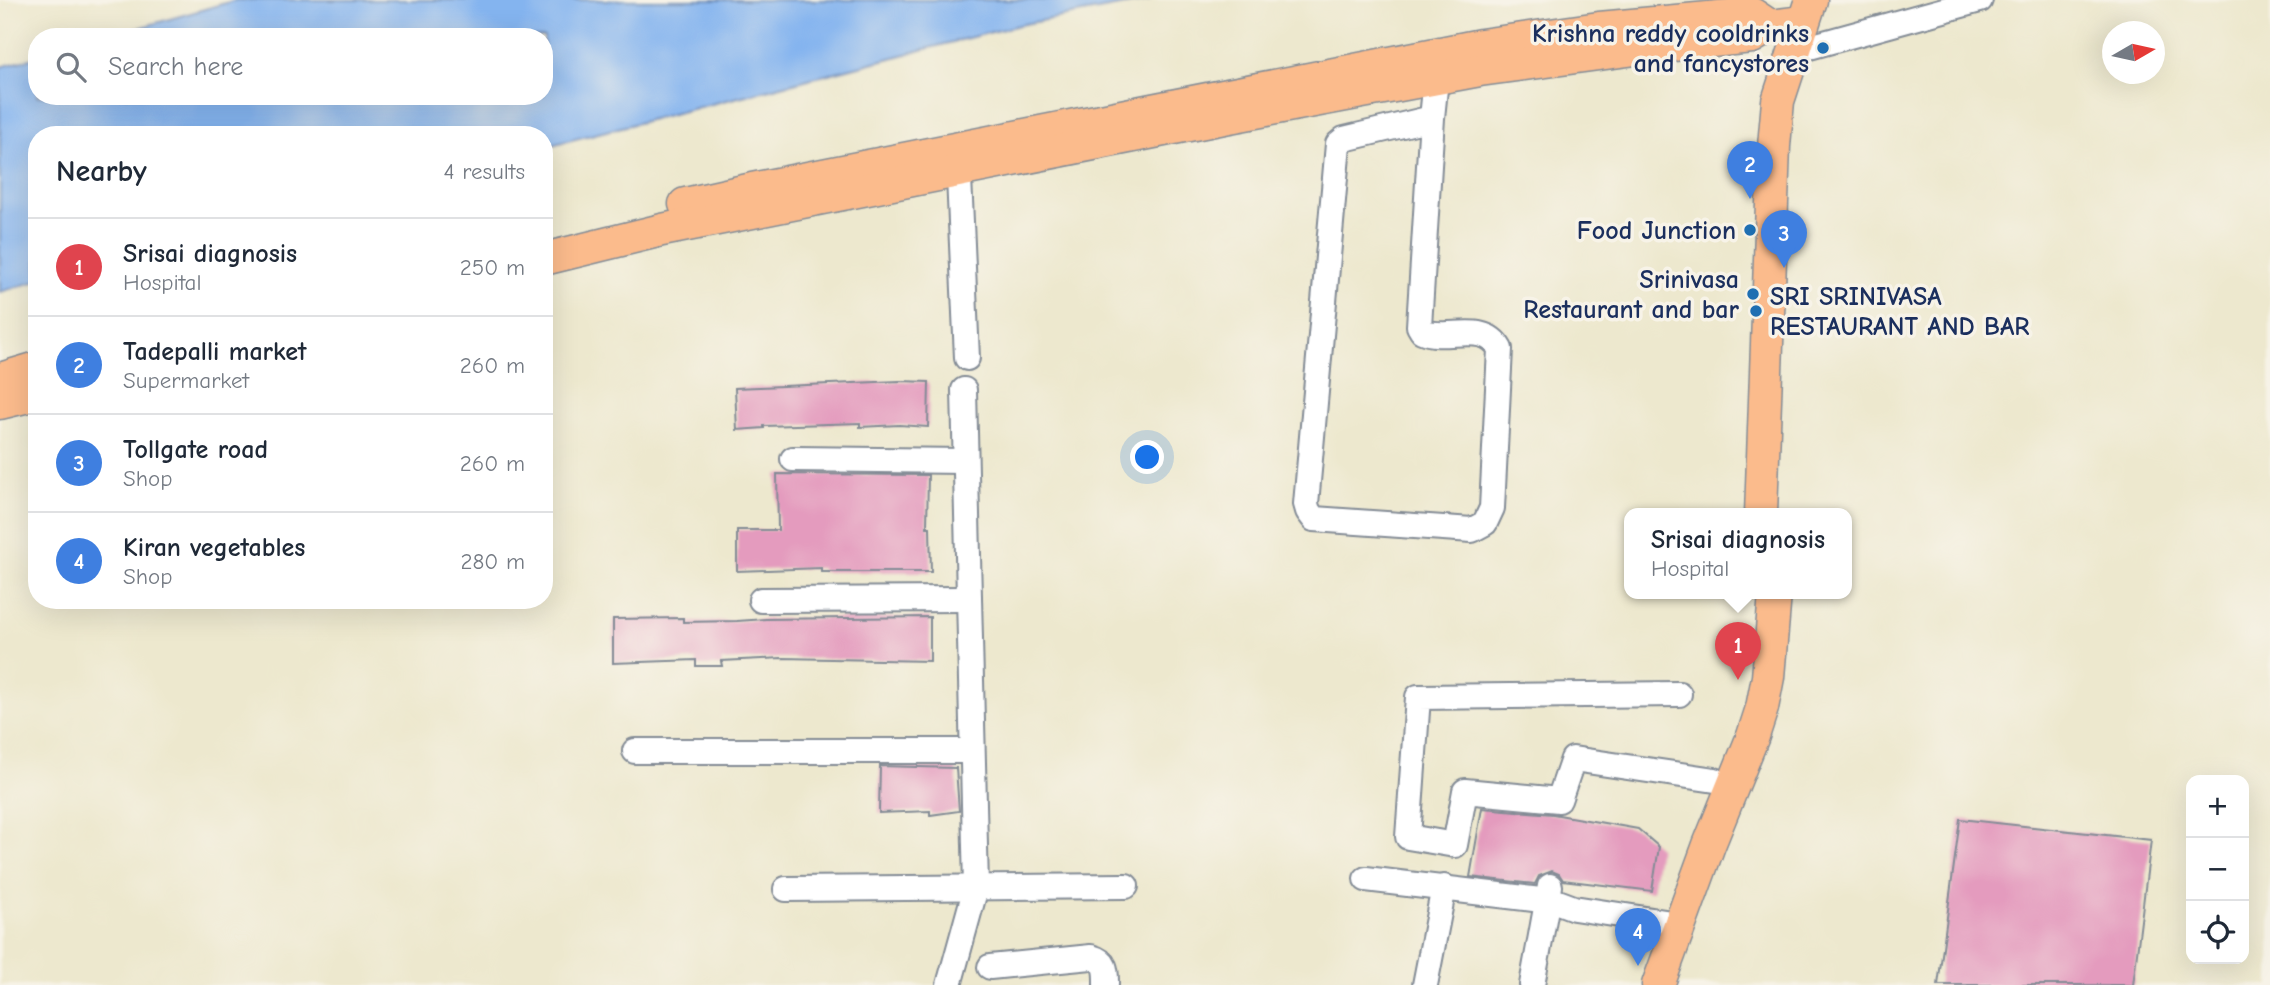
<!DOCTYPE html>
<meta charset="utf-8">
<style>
:root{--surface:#fff;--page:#f2f2f3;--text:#1f2937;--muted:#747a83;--line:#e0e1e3;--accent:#b45309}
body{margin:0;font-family:"Comic Neue",sans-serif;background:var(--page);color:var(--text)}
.controls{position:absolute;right:21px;bottom:21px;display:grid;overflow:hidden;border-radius:14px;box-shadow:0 7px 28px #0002}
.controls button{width:63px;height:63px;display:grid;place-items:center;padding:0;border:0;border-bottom:2px solid var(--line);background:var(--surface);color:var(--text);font:35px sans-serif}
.compass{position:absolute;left:2102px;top:21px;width:63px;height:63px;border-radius:50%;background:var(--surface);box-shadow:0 7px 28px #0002;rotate:81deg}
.you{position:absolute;left:1148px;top:458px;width:24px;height:24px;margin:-18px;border:5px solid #fff;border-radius:50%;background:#1a73e8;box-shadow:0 0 0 10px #1a73e833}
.badge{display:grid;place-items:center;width:46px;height:46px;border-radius:50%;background:var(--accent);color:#fff;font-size:23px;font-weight:700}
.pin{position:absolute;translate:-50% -58px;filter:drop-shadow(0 2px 4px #0008)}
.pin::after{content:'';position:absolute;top:37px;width:24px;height:21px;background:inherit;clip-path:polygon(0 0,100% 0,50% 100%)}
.popup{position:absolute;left:1624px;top:508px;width:228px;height:91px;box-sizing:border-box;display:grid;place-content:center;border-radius:14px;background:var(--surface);filter:drop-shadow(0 2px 5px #0005);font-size:23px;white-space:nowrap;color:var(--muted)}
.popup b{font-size:26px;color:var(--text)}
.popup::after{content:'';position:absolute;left:50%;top:100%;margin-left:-14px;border:14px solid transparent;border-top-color:var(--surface)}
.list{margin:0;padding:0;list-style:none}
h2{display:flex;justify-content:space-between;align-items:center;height:91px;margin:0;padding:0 28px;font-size:30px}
h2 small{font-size:23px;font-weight:400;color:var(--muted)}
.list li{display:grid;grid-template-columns:46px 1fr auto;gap:21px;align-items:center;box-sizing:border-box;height:98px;padding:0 28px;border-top:2px solid var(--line)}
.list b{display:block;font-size:26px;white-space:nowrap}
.list p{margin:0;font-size:23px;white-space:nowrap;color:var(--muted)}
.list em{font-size:23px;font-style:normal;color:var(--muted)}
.icon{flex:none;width:38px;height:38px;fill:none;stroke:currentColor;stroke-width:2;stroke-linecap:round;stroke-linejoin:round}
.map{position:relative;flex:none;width:2270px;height:985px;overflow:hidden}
.search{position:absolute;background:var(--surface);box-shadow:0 7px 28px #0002;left:28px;top:28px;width:525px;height:77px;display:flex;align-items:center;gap:18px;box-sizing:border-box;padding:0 24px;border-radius:28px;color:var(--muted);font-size:26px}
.panel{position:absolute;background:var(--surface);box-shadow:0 7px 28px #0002;left:28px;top:126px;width:525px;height:483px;border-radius:28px}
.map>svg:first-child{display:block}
.water{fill:#84b4ef;stroke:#5072a6;stroke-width:2}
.building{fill:#e49bbe}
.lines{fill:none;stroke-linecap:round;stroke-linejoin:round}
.minor-casing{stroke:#848c96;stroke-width:28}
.major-casing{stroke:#848c96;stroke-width:35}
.minor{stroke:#fff;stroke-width:24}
.major{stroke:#fbbb8c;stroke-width:32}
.poi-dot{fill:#1f6fb2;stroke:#f7f3e8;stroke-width:2.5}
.labels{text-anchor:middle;stroke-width:7;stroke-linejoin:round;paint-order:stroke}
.poi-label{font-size:26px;font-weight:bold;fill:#1b2f5e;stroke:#f7f3e8;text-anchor:end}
</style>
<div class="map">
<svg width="2270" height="985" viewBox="0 0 2270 985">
<rect width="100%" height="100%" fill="#f7f3e8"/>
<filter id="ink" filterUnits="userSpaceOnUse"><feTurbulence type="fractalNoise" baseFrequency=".0143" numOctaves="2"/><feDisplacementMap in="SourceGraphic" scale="14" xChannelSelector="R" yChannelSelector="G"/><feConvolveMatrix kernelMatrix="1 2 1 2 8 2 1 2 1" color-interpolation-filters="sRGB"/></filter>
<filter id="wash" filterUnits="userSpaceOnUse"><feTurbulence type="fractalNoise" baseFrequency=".00686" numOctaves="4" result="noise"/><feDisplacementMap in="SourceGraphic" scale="28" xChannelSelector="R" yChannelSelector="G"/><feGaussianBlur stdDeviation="1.57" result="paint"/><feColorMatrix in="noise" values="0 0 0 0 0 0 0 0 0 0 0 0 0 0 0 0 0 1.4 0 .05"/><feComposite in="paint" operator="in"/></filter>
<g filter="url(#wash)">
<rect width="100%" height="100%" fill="#ede8ce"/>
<path class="water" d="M236,0H1150L1019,25L544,147V135H37V281L0,292V67L37,57V96H544V37H107Z"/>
<g id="blocks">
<g class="building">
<path d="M900,381L929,382L928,427L899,425L860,427V423L764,426V428L737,430L735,388Z"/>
<path d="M777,474L928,475L927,527H930L931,572H821V568L737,571V530H778Z"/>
<path d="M930,617V661L782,658L721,661L722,666H696V660L613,663V619L683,618V622L737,621L766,619Z"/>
<path d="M880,766L956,768L959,811L930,815V811L879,813Z"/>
<path d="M1482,808L1553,814L1638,829L1659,847L1652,891L1563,880L1559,874L1552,871L1539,876L1535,884L1470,877Z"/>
<path d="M1960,819L2151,840L2133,985H1938Z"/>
</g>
</g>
</g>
<g filter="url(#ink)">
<use href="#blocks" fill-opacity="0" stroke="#848c96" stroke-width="2"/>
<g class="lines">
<g class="minor-casing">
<g id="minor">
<path d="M1795,51L1980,0"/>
<path d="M1432,118L1419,326L1422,331C1447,342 1484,320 1500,349L1492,508L1485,523L1472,530L1314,519L1308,511L1306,504L1338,144L1344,139L1432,118L1436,79"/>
<path d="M958,154L967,358"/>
<path d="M793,459L965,461"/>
<path d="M761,600L969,599"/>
<path d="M1679,694L1418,697L1408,837L1455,845L1465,791L1559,800L1573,759L1715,780"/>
<path d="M635,751H972"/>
<path d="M1366,879L1558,902L1574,908L1665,922"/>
<path d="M786,889L1126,886"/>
<path d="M990,967L1091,957C1107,961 1106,971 1106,985"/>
<path d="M949,985L976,887L964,390"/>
<path d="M1425,985L1444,887"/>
<path d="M1532,985L1550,886"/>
</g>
</g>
<g class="major-casing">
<g id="major">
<path d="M685,204L752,189L1481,45L1599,28L1752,14L1770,26"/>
<path d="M544,259L662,230L1229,117L1480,70L1643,48L1752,37L1770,26L1802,22"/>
<path d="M0,379L37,368"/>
<path d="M0,403L37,394"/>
<path d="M1761,514L1774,146L1778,101L1811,0"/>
<path d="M1658,985L1709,845L1753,736L1762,708L1768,677L1775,594"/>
</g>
</g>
<use href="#minor" class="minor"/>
<use href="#major" class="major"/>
</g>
</g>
<g class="poi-dot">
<circle cx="1823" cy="48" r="7"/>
<circle cx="1750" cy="230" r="7"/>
<circle cx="1753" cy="294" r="7"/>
<circle cx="1756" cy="311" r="7"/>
</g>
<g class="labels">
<g class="poi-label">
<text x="1809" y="42">Krishna reddy cooldrinks<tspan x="1809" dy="30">and fancystores</tspan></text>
<text x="1736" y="239">Food Junction</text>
<text x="1739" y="288">Srinivasa<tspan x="1739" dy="30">Restaurant and bar</tspan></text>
<text x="1770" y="305" text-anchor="start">SRI SRINIVASA<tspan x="1770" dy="30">RESTAURANT AND BAR</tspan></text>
</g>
</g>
</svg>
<div class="controls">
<button>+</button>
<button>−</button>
<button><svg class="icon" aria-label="locate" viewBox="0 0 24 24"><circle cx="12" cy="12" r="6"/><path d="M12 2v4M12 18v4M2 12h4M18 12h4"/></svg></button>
</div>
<svg class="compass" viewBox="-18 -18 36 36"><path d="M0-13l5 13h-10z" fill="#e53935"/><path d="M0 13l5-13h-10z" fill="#747a83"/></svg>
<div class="you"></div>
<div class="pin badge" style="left:1738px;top:680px;background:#e0444e">1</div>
<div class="popup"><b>Srisai diagnosis</b>Hospital</div>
<div class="pin badge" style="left:1750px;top:199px;background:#3f7fe0">2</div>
<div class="pin badge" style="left:1784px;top:268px;background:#3f7fe0">3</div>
<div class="pin badge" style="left:1638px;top:966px;background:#3f7fe0">4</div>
<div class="search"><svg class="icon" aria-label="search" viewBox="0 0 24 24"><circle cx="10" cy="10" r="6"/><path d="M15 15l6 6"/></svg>Search here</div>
<section class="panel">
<h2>Nearby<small>4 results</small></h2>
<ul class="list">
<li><span class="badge" style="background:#e0444e">1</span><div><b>Srisai diagnosis</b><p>Hospital</p></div><em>250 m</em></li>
<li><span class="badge" style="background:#3f7fe0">2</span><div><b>Tadepalli market</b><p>Supermarket</p></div><em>260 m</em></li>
<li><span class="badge" style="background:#3f7fe0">3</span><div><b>Tollgate road</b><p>Shop</p></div><em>260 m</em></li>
<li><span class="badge" style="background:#3f7fe0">4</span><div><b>Kiran vegetables</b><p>Shop</p></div><em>280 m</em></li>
</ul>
</section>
</div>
